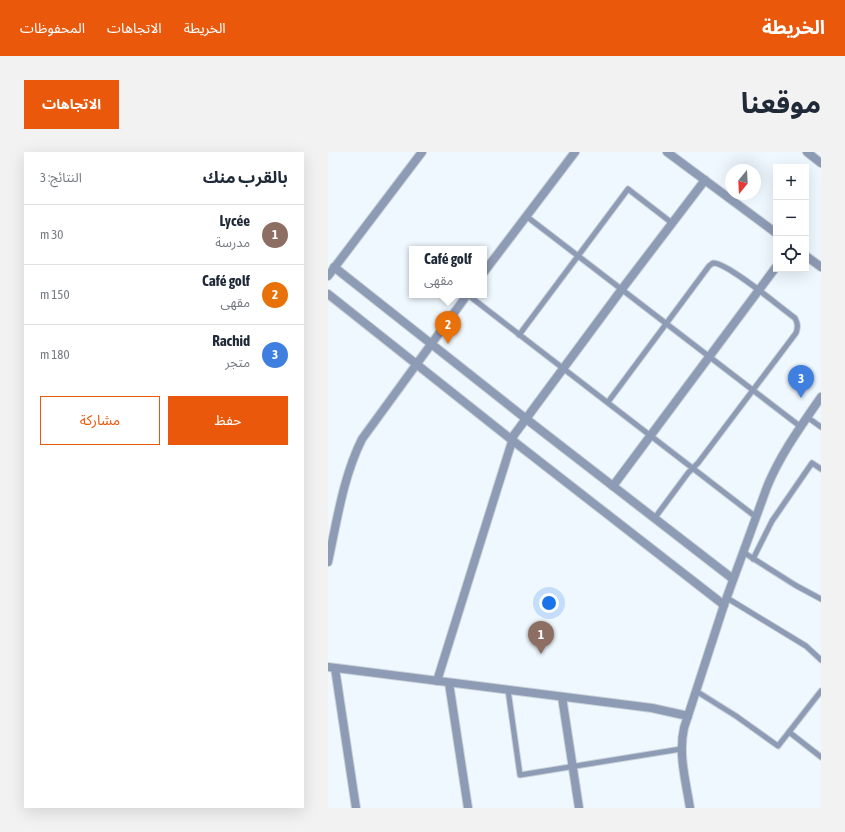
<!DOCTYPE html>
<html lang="ar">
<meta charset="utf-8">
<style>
:root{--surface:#fff;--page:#f2f2f3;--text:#1f2937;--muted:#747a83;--line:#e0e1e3;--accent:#ea580c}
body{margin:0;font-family:"Asap Condensed","Noto Sans Arabic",sans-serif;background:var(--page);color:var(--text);direction:rtl}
.controls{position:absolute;right:12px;top:12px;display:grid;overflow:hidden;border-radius:0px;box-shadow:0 4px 16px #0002}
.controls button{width:36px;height:36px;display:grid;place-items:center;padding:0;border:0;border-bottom:1px solid var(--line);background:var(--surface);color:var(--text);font:20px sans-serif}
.compass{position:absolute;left:397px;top:12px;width:36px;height:36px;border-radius:50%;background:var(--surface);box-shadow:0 4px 16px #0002;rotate:198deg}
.you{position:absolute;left:221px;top:451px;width:14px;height:14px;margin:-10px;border:3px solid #fff;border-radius:50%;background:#1a73e8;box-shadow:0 0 0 6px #1a73e833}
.badge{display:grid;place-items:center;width:26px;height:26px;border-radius:50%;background:var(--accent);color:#fff;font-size:13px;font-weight:700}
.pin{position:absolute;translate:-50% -33px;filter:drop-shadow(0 1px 2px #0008)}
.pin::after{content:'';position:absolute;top:21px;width:14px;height:12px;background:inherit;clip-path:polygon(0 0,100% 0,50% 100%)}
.popup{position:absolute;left:81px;top:94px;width:78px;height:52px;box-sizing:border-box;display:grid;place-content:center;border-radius:0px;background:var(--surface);filter:drop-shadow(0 1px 3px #0005);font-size:13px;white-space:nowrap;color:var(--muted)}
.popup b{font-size:15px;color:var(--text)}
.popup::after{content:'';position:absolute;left:50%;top:100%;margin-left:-8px;border:8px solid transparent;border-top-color:var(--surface)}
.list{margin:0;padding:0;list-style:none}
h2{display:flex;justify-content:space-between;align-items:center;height:52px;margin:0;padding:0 16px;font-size:17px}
h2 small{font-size:13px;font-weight:400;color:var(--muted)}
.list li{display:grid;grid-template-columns:26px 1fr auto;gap:12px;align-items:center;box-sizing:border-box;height:60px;padding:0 16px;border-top:1px solid var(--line)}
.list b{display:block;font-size:15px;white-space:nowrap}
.list p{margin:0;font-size:13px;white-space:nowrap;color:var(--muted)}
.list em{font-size:13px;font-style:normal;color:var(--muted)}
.actions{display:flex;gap:8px;padding:12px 16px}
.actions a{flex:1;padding:9px 0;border:1px solid var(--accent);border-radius:0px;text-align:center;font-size:14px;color:var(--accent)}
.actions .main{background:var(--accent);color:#fff}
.icon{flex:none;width:22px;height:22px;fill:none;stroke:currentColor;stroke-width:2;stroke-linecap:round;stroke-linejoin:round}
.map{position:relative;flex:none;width:493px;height:656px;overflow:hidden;direction:ltr;border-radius:0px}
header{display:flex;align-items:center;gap:24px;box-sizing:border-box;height:56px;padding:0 20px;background:var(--accent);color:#fff}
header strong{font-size:19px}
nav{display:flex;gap:22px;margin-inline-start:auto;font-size:14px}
.intro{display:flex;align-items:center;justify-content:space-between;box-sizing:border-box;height:96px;padding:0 24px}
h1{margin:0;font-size:28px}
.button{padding:10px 18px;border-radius:0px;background:var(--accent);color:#fff;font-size:14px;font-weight:700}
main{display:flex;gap:24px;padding:0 24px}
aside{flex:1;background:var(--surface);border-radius:0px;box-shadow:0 4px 16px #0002}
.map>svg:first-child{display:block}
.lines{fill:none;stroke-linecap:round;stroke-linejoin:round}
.service-casing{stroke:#c9d2d9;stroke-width:7}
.minor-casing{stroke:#c9d2d9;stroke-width:10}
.tertiary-casing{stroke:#c9d2d9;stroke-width:10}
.service{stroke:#8e9bb5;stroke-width:5}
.minor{stroke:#8e9bb5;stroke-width:8}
.tertiary{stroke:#8e9bb5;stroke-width:8}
</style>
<header>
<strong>الخريطة</strong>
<nav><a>الخريطة</a><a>الاتجاهات</a><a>المحفوظات</a></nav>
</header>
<div class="intro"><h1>موقعنا</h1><a class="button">الاتجاهات</a></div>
<main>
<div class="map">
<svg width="493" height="656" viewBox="0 0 493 656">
<rect width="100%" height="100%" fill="#eff8ff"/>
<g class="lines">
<g class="service-casing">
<g id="service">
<path d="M198,64L473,275"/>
<path d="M140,143L428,365"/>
<path d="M191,183L300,37L344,71"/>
<path d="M280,250L381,114L385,111C399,110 453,156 467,166C470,172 470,175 468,181L370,311L360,321L326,367"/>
<path d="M479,265L493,275"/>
<path d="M415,400L467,433L493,447"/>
<path d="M425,407L444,369L484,311L493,317"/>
<path d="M399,446L478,494L493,508"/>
<path d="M180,538L192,623L353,597"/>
<path d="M368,539L408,564L450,594L461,580L493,605"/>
<path d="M461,580L493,539"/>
</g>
</g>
<g class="minor-casing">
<g id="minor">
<path d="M339,0L448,81"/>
<path d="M479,0L493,11"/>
<path d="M478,104L493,115"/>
<path d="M6,115L197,266L405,427"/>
<path d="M0,124L94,0"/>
<path d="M0,142L184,288L396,453"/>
<path d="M285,334L448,115"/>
<path d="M0,515L324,556L360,564"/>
<path d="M7,516L28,656"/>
<path d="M109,529L186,283L294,137L377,28"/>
<path d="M121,531L140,656"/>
<path d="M234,545L251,656"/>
</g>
</g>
<g class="tertiary-casing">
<g id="tertiary">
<path d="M156,120L247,0"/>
<path d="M0,410C9,369 15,325 34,287L139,143"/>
<path d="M362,656C358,630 350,602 356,576L396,453L439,335C452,303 473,274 493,245"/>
</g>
</g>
<use href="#service" class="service"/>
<use href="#minor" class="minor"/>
<use href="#tertiary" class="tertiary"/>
</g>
</svg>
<div class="controls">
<button>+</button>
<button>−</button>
<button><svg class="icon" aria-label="locate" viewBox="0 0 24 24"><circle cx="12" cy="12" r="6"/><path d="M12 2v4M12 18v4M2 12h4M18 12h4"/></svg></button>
</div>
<svg class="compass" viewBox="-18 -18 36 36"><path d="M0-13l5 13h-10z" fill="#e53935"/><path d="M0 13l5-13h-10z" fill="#747a83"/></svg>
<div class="you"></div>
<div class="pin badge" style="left:213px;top:502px;background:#8d6e63">1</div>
<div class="pin badge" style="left:120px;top:192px;background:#e8710a">2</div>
<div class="popup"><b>Café golf</b>مقهى</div>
<div class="pin badge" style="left:473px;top:246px;background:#3f7fe0">3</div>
</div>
<aside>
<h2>بالقرب منك<small>النتائج: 3</small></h2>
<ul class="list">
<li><span class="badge" style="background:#8d6e63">1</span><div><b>Lycée</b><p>مدرسة</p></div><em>30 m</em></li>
<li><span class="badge" style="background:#e8710a">2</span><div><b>Café golf</b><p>مقهى</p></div><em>150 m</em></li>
<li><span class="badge" style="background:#3f7fe0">3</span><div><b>Rachid</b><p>متجر</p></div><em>180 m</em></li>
</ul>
<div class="actions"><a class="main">حفظ</a><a>مشاركة</a></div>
</aside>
</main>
